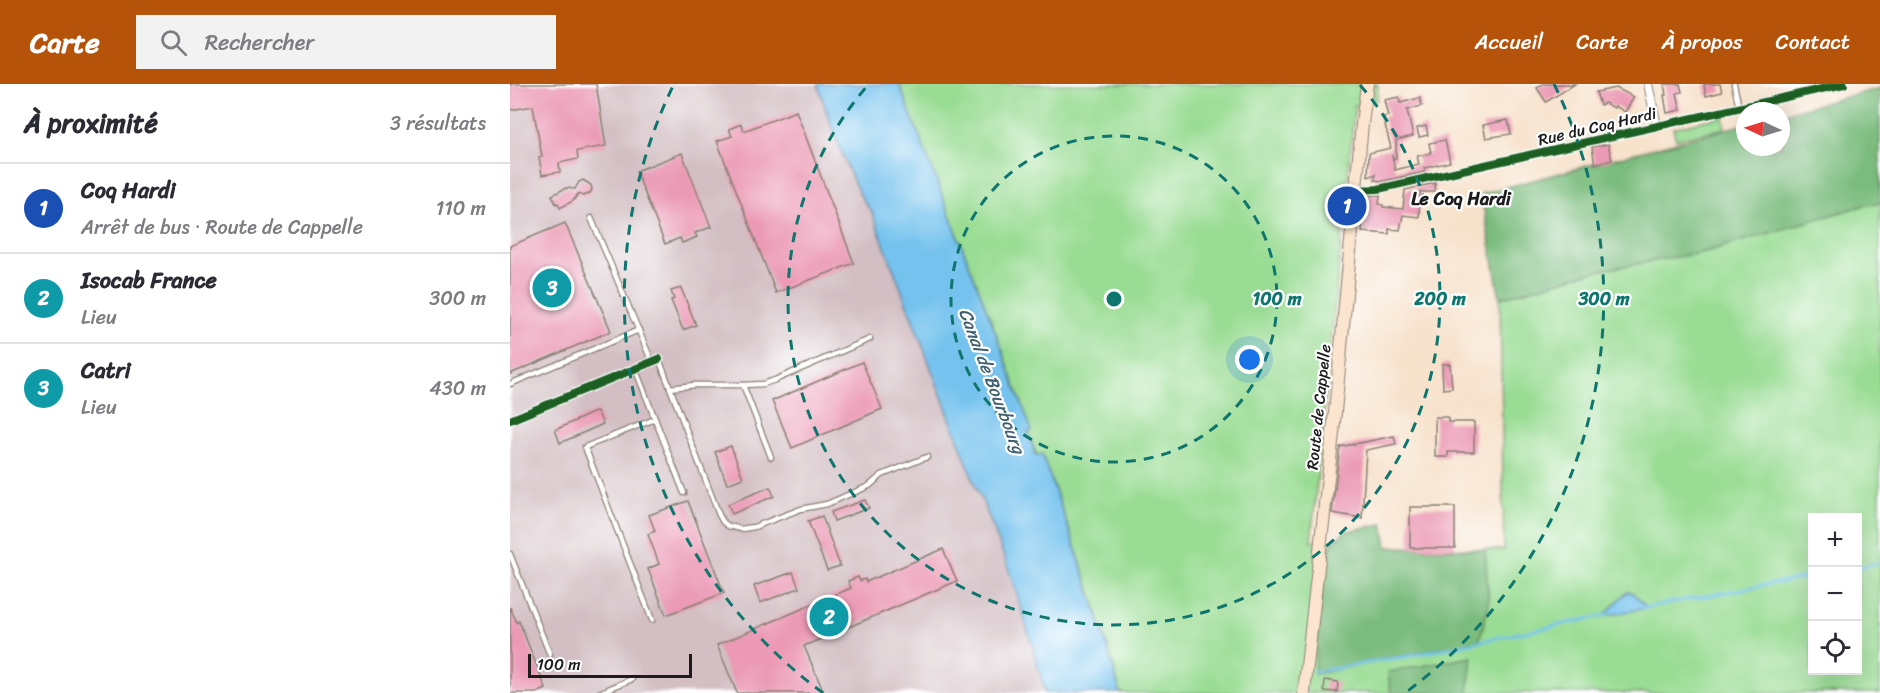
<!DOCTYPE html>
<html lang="fr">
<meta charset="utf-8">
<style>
:root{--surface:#fff;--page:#f2f2f3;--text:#2b2b33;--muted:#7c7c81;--line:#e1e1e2;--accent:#b45309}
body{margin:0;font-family:Sriracha,sans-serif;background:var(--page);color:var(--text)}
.controls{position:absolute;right:18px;bottom:18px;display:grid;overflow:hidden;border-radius:0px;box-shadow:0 6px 24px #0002}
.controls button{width:54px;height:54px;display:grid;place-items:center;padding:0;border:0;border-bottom:2px solid var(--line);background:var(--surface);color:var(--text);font:30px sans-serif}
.compass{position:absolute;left:1226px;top:18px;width:54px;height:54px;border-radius:50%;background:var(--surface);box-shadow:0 6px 24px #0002;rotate:274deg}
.scale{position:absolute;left:18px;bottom:15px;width:164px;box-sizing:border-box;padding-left:6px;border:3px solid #1c1c1c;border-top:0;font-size:16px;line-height:21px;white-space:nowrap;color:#1c1c1c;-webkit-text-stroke:4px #fff;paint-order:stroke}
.you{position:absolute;left:740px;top:276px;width:21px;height:21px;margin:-15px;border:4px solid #fff;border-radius:50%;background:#1a73e8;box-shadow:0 0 0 9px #1a73e833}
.badge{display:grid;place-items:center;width:39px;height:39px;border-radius:50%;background:var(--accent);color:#fff;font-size:20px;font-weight:700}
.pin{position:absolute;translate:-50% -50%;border:3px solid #fff;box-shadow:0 2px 6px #0006}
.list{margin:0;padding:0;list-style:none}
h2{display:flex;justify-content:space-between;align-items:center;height:78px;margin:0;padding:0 24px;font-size:26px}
h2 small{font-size:20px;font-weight:400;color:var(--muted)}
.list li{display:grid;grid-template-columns:39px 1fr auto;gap:18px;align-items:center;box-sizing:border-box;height:90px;padding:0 24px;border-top:2px solid var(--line)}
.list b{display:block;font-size:22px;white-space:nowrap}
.list p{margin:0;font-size:20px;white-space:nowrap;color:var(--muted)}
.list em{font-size:20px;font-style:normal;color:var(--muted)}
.icon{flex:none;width:33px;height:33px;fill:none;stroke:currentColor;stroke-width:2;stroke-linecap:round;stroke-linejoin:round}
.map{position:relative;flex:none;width:1370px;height:609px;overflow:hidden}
header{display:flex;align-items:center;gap:36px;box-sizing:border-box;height:84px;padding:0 30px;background:var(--accent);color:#fff}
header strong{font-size:28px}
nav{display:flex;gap:33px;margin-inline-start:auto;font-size:21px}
.search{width:420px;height:54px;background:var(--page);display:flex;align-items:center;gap:15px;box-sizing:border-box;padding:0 21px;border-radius:0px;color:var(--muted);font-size:22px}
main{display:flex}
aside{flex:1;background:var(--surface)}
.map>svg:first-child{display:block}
.industrial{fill:#d2bec3}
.green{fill:#99dc93;stroke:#5a7c58;stroke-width:1.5;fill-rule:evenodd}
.forest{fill:#7abc7d;stroke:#4b6c4c;stroke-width:1.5}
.water{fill:#74c2ee;stroke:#486f85;stroke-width:1.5}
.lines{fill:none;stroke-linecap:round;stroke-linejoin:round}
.stream{stroke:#74c2ee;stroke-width:3}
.building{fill:#eb99b4}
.service-casing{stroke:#8a7f74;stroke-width:7}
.minor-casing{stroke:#8a7f74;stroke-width:10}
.secondary-casing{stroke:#8a7f74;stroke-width:14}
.service{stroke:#fff;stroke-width:4.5}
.minor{stroke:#fff;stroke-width:8}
.secondary{stroke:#fbe5cf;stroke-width:12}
.cycleway-casing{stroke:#fff;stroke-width:11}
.cycleway{stroke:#1b5e20;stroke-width:8}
.ring{fill:none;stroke:#0f766e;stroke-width:3;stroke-dasharray:10 8}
.labels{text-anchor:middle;stroke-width:4.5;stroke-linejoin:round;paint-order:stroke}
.street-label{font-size:16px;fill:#1c1c1c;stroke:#fff}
.neighbourhood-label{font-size:18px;font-weight:bold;fill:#1c1c1c;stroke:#fff}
.water-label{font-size:18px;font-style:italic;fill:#3f5e70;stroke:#fff}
.centre{fill:#0f766e;stroke:#fff;stroke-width:3}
.ring-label{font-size:18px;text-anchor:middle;font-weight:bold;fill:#0f766e;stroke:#fff;stroke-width:4.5;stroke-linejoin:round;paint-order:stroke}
</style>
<header>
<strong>Carte</strong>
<div class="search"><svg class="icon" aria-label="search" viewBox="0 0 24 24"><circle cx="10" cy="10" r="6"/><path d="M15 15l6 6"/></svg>Rechercher</div>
<nav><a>Accueil</a><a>Carte</a><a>À propos</a><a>Contact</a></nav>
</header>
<main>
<aside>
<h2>À proximité<small>3 résultats</small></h2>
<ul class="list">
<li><span class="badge" style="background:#1a4fb4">1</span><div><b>Coq Hardi</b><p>Arrêt de bus · Route de Cappelle</p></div><em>110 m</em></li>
<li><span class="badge" style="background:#0f9aa8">2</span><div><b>Isocab France</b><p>Lieu</p></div><em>300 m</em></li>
<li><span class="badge" style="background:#0f9aa8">3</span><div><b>Catri</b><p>Lieu</p></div><em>430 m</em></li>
</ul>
</aside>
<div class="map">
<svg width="1370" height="609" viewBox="0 0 1370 609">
<rect width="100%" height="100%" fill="#fff"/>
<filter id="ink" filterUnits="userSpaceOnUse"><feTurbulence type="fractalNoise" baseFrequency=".0167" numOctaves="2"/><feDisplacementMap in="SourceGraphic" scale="12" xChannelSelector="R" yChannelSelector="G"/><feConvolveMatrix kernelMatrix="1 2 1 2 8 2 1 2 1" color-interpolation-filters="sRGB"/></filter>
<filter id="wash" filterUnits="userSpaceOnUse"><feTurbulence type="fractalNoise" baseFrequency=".008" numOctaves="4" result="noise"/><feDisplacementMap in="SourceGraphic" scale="24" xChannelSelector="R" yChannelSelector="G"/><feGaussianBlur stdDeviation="1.35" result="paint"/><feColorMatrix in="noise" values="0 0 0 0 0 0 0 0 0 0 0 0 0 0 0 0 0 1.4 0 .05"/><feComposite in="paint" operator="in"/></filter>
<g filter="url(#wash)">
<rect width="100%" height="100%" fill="#f7e2cc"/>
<path class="industrial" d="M0,0H308L342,95L353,116L361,126L465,400L479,431L523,562L535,609H0Z"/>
<g class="green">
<path d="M389,0H868L867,16L845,21L801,457L824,458L835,448L873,440L877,463L994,466L990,214L1081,188L1356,121L1370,119V609H610C590,528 560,449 532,370L527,372L518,348L521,346C512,319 501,292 492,265ZM1302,434H1348V586H1302Z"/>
<path d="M1213,32L1215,44L1166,55L1163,44Z"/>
</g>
<g class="forest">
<path d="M1370,4V119L1355,121L1195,168L1081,188L990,214L971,110L1235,40V63H1271V30Z"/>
<path d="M873,440L877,463L975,466L979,521L969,557L804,590L815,471L824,458L835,448Z"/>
<path d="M962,573L958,609H881L878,588Z"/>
</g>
<g class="water">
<path d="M308,0H389L492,265C501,292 512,319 522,347L518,348L526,372L532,370C560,449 589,527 610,609H535C516,538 495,466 465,400L361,126C346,115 314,22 308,0Z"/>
<path d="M1118,508L1123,509L1137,524L1094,532C1102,525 1111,511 1118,508Z"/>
</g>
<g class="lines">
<g class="stream">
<path d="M1348,483L1370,479"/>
<path d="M1133,524L1302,492"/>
<path d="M804,588L899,572L1097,531"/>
</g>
</g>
<g id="blocks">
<g class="building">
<path d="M0,0H86L96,62L67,67L68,75L49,79L50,88L32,91L29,73H32L23,22L0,26Z"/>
<path d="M1033,0H1065L1036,18L1027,4Z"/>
<path d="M1154,0H1170L1172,8L1167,9L1171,26L1157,29L1154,11H1156Z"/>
<path d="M1194,0H1210L1212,8L1196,12Z"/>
<path d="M1106,4L1124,13L1115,28L1105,22L1104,24L1095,19L1090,21L1086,8Z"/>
<path d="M889,13L890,19L910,14L912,22L897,26L903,52L886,56V74H883L882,71L885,86L909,80L907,72L921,69L919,59L935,56L940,78L914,84L915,88L873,97L865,96L866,90L858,93L859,69L881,64L873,33L878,32L874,16Z"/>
<path d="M286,27L344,179L266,209L207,57L222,52L219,45L231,40L234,47Z"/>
<path d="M998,36L1001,50L976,54L973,41Z"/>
<path d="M916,42L918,51L909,53L907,44Z"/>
<path d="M1098,60L1102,76L1085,80L1082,63Z"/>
<path d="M172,69L201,143L185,149L187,153L172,159L170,154L155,160L126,87Z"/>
<path d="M73,96L81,101L82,106L79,110L73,112L68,110L63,117L50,124L48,119L46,120L42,111L56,104L65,105L69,98Z"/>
<path d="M925,99V108H910L909,133L893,131L890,146L879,145V150L852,148L854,112L870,111L869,120L873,121V123L893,125L895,106Z"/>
<path d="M55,139L101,247L0,290V162Z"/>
<path d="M171,204L186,241L173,246L161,216L164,215L161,207Z"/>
<path d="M352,278L372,325L282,364L262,317Z"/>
<path d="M932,280H940L942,304L933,305Z"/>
<path d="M87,327L93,340L50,359L45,346Z"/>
<path d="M925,333H938V338H964V368H938V373H925Z"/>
<path d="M884,352L886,360L856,366L852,434L822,429L830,363Z"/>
<path d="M221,362L233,394L217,400L205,368Z"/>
<path d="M260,403L264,412L222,430L218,420Z"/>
<path d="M355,416L359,424L324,437L321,428Z"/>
<path d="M178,417L214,509L156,531L138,485L149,480L138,450L145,447L139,431Z"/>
<rect x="900" y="423" width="45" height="41"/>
<path d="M312,432L330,482L317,486L298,437Z"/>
<path d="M433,465L447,497L294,562L314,609H227L207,561L341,504L338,497L348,493L350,497L355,495L356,498Z"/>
<path d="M283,488L289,504L250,519L244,502Z"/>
<path d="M0,523L7,539L9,537L36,605L27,609H0Z"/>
<path d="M815,596L828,598L827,608L814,607Z"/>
</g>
</g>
</g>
<g filter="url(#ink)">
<use href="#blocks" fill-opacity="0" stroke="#8a7f74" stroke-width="1.5"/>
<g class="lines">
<g class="service-casing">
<g id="service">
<path d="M1224,0L1229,24"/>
<path d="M81,134L142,278"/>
<path d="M149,275L209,431L213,438L218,442L231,445L244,443L291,425L317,420L359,402L372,391L417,373"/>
<path d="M125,284L174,409"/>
<path d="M0,300L129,246"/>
<path d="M233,301L253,300L265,296L360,255"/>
<path d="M160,304L185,301H233L261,373"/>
<path d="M0,470L40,571"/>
<path d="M142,536L75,363L145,335"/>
<path d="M89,609L122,595"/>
</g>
</g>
<g class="minor-casing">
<g id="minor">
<path d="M1138,0L1147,42"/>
<path d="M845,106L868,105L1334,0"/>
<path d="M0,336L149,275"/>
</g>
</g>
<g class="secondary-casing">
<path id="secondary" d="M794,609L823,349L852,40L857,0"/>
</g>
<use href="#service" class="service"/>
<use href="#minor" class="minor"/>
<use href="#secondary" class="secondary"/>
<g class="cycleway-casing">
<g id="cycleway">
<path d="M845,106L868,105L1334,0"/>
<path d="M0,336L149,275"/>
</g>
</g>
<use href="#cycleway" class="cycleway"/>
</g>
</g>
<g class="ring">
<circle cx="604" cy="215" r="163"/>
<path d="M850 1A326 326 0 1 1 358 1"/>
<path d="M313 609A490 490 0 0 1 164 0M1044 0A490 490 0 0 1 895 609"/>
</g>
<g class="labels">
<g class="street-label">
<text transform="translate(1087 42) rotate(-13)" y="6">Rue du Coq Hardi</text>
<text transform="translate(808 323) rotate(-84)" y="6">Route de Cappelle</text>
</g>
<g class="neighbourhood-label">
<text x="951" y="121">Le Coq Hardi</text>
</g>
<g class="water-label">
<text transform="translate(482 297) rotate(69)" y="6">Canal de Bourbourg</text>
</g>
</g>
<circle cx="604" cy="215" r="9" class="centre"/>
<g class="ring-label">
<text x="767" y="221">100 m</text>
<text x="930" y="221">200 m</text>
<text x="1094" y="221">300 m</text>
</g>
</svg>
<div class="controls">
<button>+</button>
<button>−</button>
<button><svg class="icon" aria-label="locate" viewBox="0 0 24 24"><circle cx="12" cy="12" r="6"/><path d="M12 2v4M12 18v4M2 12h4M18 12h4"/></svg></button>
</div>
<svg class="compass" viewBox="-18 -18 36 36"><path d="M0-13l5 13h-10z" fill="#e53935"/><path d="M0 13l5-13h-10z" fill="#7c7c81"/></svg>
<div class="scale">100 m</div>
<div class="you"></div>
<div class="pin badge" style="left:837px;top:122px;background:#1a4fb4">1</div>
<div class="pin badge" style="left:319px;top:533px;background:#0f9aa8">2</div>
<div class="pin badge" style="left:42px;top:204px;background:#0f9aa8">3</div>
</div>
</main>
